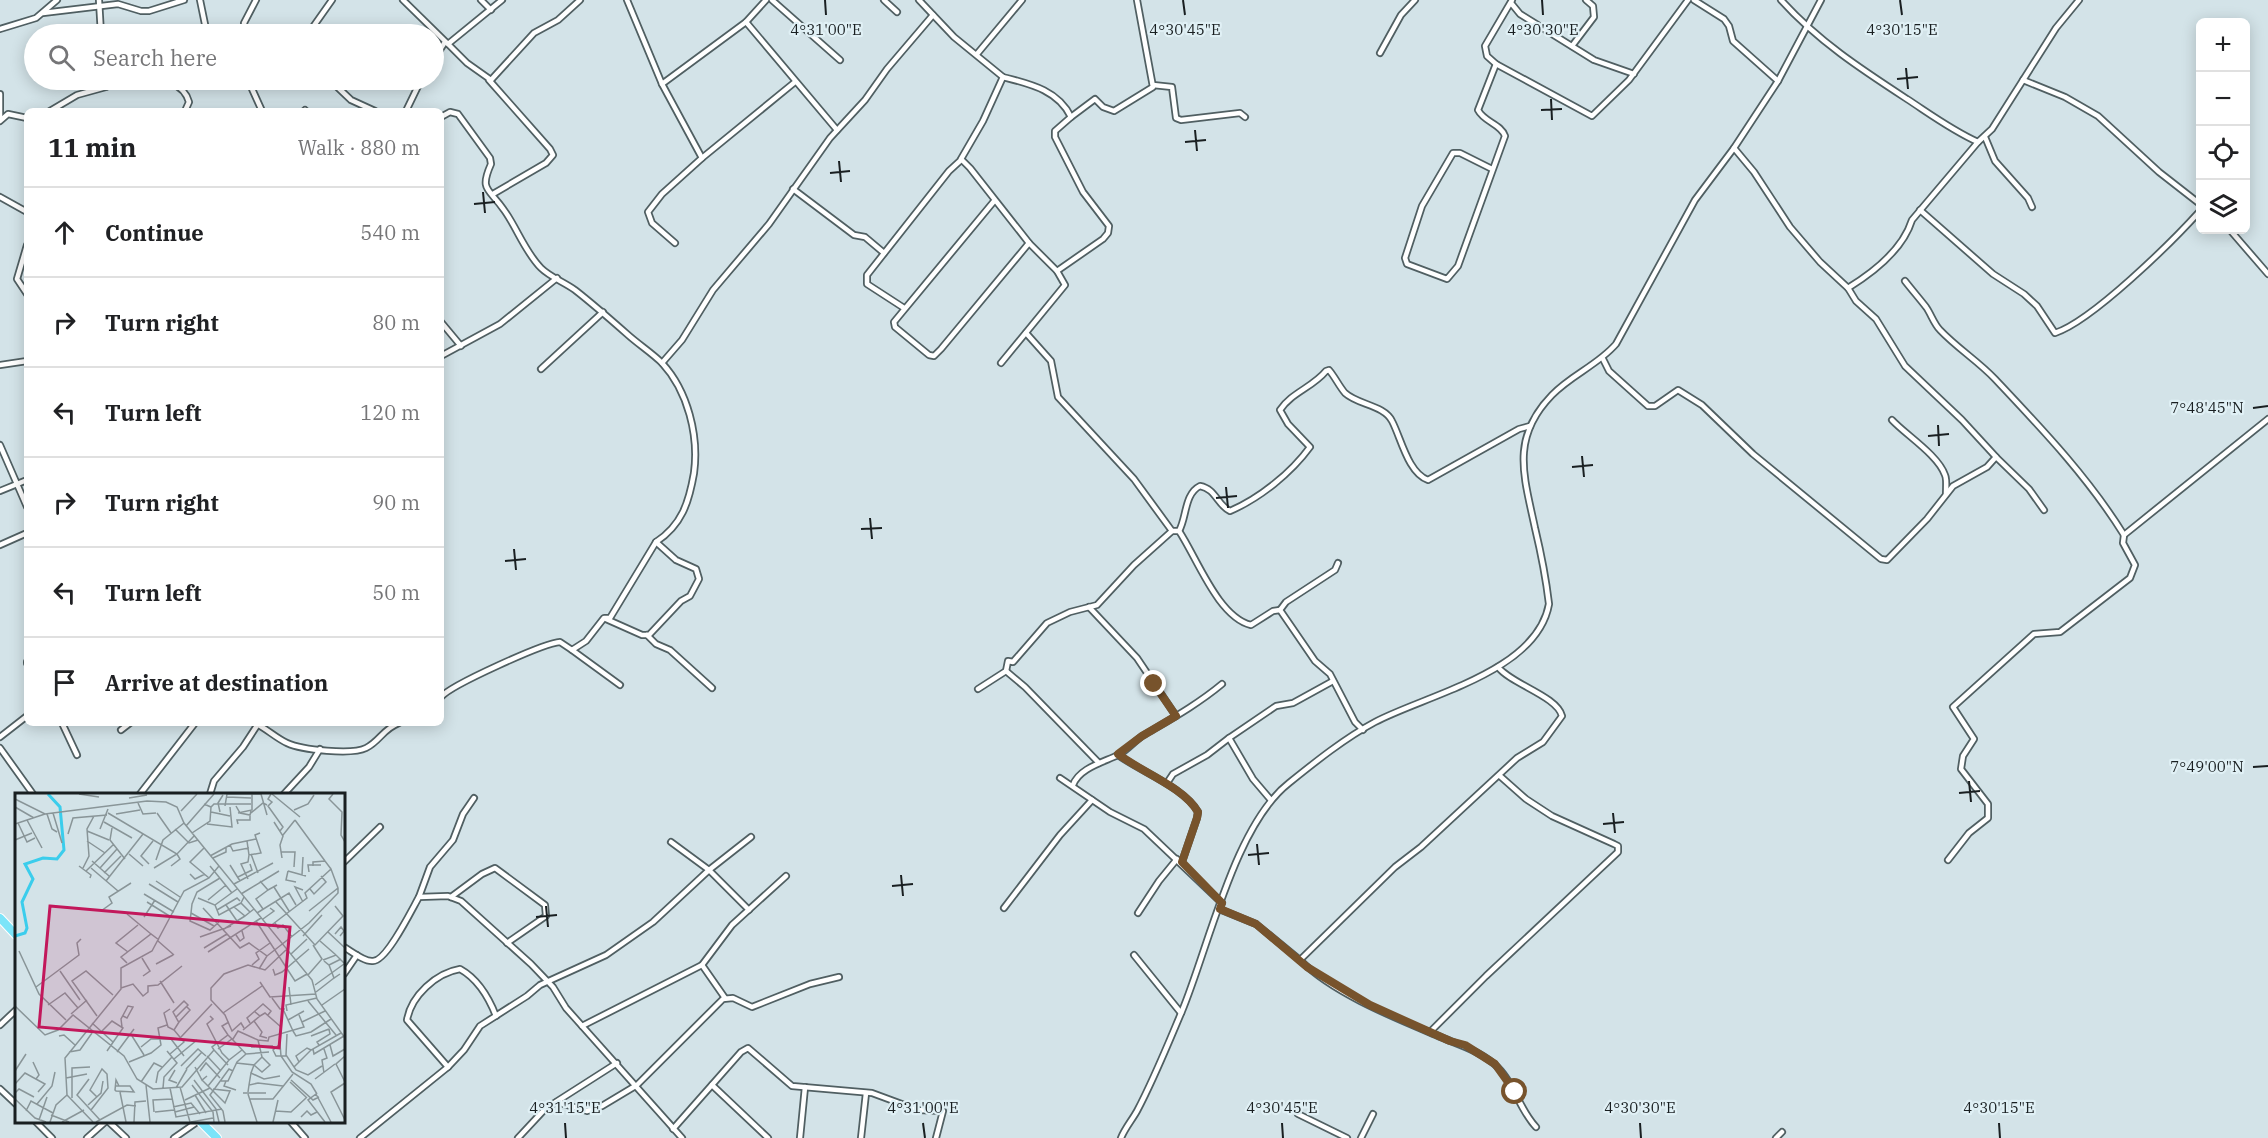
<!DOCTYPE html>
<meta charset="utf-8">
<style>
:root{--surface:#fff;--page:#f6f6f6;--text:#202124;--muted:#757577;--line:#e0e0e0}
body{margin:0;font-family:"IBM Plex Serif",serif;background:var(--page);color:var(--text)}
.controls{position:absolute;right:18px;top:18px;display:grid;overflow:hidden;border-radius:9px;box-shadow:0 3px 15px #0003}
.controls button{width:54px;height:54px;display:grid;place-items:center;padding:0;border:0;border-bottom:2px solid var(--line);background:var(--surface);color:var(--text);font:30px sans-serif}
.stop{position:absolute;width:18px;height:18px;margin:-14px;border:4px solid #77532c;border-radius:50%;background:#fff}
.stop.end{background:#77532c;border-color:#fff;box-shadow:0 2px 6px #0008}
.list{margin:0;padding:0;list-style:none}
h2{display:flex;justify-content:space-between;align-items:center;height:78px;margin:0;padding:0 24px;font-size:26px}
h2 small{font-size:20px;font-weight:400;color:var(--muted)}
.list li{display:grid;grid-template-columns:39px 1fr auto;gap:18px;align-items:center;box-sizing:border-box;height:90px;padding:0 24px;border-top:2px solid var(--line)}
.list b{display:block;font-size:22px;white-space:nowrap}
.list em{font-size:20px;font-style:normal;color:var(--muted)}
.icon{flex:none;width:33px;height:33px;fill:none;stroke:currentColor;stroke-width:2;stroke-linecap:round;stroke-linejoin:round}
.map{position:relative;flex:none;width:2268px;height:1138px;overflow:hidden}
.search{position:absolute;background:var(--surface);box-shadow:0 3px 15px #0003;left:24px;top:24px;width:420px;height:66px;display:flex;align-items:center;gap:15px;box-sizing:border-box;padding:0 21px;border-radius:33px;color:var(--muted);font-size:22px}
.panel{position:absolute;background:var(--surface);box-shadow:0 3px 15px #0003;left:24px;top:108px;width:420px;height:618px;border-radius:9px}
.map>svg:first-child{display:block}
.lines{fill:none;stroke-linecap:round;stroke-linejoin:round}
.minor-casing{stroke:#505f62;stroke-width:8}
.primary-casing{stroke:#fff;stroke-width:10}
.minor{stroke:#fff;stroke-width:4.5}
.primary{stroke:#7be4f9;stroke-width:8}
.route{stroke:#77532c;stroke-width:8}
.ticks{fill:none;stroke:#191f21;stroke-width:2}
.inset-river{fill:none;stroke:#3bcdec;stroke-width:3}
.inset-road{fill:none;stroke:#899598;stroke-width:1.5}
.view{fill:#c2185b;fill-opacity:0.15;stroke:#c2185b;stroke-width:3}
.inset-edge{fill:none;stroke:#191f21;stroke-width:3}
.ticks-label{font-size:15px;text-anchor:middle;fill:#191f21;stroke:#e0f0f5;stroke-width:4.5;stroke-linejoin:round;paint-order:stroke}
</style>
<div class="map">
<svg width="2268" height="1138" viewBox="0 0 2268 1138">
<rect width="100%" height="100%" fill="#d3e3e8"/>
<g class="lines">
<g class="minor-casing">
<g id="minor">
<path d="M99,0L101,34"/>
<path d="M200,0L207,34"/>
<path d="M403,0L448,44L502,0"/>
<path d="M481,0L491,10"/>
<path d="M627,0L662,84L702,158L662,194L648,212L652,223L675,243"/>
<path d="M772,0L840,60"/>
<path d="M884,0L897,12"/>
<path d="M919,0L954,37L1003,77L983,121L961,159L970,168L1029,243L941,349L934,356L929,355L895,327L894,322L995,200"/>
<path d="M1512,0L1485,46L1487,56L1496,64L1592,116L1629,80L1688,0"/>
<path d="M1694,0L1724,19L1729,26L1733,41L1778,81"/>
<path d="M1781,0C1818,41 1861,69 1907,99C1930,114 1953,131 1978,142L1992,129L2056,28L2079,0"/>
<path d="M1511,3L1520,14L1594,60L1634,74"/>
<path d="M43,13L118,4L141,11H149L184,0"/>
<path d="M746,22L837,130"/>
<path d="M0,29L36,18L57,0"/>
<path d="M246,34L244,23L256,0"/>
<path d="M308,34L332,0"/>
<path d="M448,44L467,63L491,80L534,33L558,20L580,0"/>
<path d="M1572,46L1594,17L1593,6L1586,0"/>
<path d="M1380,53L1401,15L1415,0"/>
<path d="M977,54L1022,0"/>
<path d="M434,59L445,42"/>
<path d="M1003,77C1030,84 1058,90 1071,117L1055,131V137L1083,192L1109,226L1108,233L1103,239L1057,271"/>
<path d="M137,80C158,82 182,78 189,102L185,111"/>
<path d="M248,80L262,111"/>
<path d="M330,80L351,100L375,111"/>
<path d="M489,80L550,149L553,155L546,163L493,194"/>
<path d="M2023,80L2065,97L2098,116L2159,172L2200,204"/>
<path d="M662,84L746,22L766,0"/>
<path d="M1153,85L1172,87L1176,118L1181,120L1240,113L1245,117"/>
<path d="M0,94V120"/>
<path d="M305,110L306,111"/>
<path d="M50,111L77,95L106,87L115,80"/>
<path d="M406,111L421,80"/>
<path d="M441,117L450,112L458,114L490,158L491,164C479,191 489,188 504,210C517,228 525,252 541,268C550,277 564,282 575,290C593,304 610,319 627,334C638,344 652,353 662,363C688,391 699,436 694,473C689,502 682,525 656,542L610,618H604L586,641L572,650L560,642C544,643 451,685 441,697"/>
<path d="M1071,117L1095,99L1103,107L1114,111L1153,87L1137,0"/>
<path d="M0,121L8,114L27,118"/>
<path d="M1985,137L1995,161L2028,198L2032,207"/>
<path d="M702,158L795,82"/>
<path d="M1492,169L1460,153H1453L1422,206L1405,258L1407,264L1447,279L1458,266L1505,136C1501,124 1484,122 1478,110L1496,64"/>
<path d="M793,189L854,235L865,237L884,253"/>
<path d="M0,197L27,212"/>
<path d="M1920,210L1993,274L2024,294L2037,306L2055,333C2092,321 2172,242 2200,211"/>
<path d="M2230,230L2268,274"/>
<path d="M27,245L17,279L27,294"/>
<path d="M1905,281C1912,290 1919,298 1926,307C1931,314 1934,324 1940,330C1957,348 1978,361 1995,379C2042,429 2088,477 2124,535"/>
<path d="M1848,288C1874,272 1903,249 1912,220L1978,142"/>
<path d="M904,308L867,284V275L949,171L961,160"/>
<path d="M441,322L461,346"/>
<path d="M1026,333L1051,361L1058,397L1134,479L1172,531"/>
<path d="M441,356L500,324L557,278"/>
<path d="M1603,359L1609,371L1648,406H1655L1678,390L1702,405L1753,454L1881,559L1887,560L1927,519L1953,486L1987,467L1996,457L1962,420L1905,366L1876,319L1856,301L1848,288L1820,262L1790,227L1754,172L1734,148"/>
<path d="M662,363L682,340L713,290L769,224L830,138L865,100L887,69L933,15"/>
<path d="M1001,363L1065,285L1057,271L1029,243"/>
<path d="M0,365L27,361"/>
<path d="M541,369L603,312"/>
<path d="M1892,420C1906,435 1938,455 1945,475C1947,479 1946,488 1946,494"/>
<path d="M0,445L27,507"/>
<path d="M1996,457L2029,489L2044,510"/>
<path d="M0,491L27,480"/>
<path d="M1179,531C1197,558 1218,617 1251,625L1273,611L1280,610"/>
<path d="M0,545L27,533"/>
<path d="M1338,563L1335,570L1286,602L1280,610L1315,661L1330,674L1355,722L1363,730"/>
<path d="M1089,607L1137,658L1176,716"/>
<path d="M606,619L642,635H649L681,601L690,596L699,579L696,569L676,560L656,542"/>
<path d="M647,635L656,644L670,650L712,688"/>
<path d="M572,650L620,685"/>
<path d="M27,662V663"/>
<path d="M1006,671L1025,687L1099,763"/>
<path d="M978,689L1006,671L1008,661L1013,662L1047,623L1070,612L1097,605L1134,565L1172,531H1179C1187,517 1184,494 1200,486C1216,489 1217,505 1230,511C1260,498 1291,473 1310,447L1288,424L1280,410C1291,393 1313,387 1326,371L1329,370C1335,377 1339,386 1345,393C1358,405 1384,405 1392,421C1401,438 1408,473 1428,480L1519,429L1530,426"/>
<path d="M62,723L77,755"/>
<path d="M255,723C267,729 276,738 287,743C302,750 352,755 366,748C380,741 383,729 399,723"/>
<path d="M121,730L130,723"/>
<path d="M0,737L27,716"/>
<path d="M1229,738L1276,706L1293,703L1333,681"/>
<path d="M0,748L33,794"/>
<path d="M1118,755C1140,771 1185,788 1198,812L1197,818L1182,862"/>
<path d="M1060,778L1110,812L1144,829L1222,903"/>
<path d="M1167,783L1173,774L1207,755L1229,738L1253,779L1270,799"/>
<path d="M1073,785C1079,768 1104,762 1118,755C1128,750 1135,740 1144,735C1171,719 1198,704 1222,684"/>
<path d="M140,794L195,723"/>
<path d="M210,794L214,781L243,747L258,724"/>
<path d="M284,794L309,767L320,749"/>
<path d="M671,842L709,870L749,910"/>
<path d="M1948,860L1969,833L1988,818V804L1961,769L1963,756L1974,739L1953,707L2034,634L2060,632L2130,578L2135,565L2123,543L2124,535L2268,419"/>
<path d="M344,862L380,827"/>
<path d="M419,897L430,867L453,840L463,814L474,798"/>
<path d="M451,897L482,874L495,868L545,905L546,916L507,943"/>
<path d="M1004,908L1060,835L1092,800"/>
<path d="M1219,909L1256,924L1300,960L1395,867L1421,847L1517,758L1543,742L1562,716C1557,696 1511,684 1498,667"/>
<path d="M1138,913L1159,881L1177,859"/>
<path d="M344,947C351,951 364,962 373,961C387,961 412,909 419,897L448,896L461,901L531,964L553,987L566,1008L682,1138"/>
<path d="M1134,955L1181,1013"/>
<path d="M1300,960C1333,993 1393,1017 1436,1035C1456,1044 1476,1049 1493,1063C1514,1080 1518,1108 1536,1127"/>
<path d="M702,965L725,998"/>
<path d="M344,974L357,955"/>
<path d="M0,1025L16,1010"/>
<path d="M582,1026L702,965L732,925L786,876"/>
<path d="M1430,1032L1486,976L1618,852V846L1614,844L1552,816L1526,799L1500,776"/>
<path d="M448,1067L407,1020C411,996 436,973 460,969C478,979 489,998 496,1016"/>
<path d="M712,1085L768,1138"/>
<path d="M0,1089L16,1104"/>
<path d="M557,1102L587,1111L602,1106L637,1085L723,999L733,998L752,1007L810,984L839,977"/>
<path d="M1298,1114L1347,1138"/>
<path d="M36,1122L52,1138"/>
<path d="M109,1122L126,1138"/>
<path d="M291,1122L305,1138"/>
<path d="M673,1129L741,1052L748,1048L792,1086L872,1093L918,1110L943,1111L936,1138"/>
<path d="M87,1138L105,1122"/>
<path d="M174,1138L197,1122"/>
<path d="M360,1138L448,1067L464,1050L480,1026L527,996L540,985L606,955L653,922L709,870L751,837"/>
<path d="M518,1138L545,1109L617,1063"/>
<path d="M800,1138L805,1087"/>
<path d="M861,1138L866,1093"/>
<path d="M1121,1138C1125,1128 1132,1120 1137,1111C1154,1079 1168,1044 1182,1011C1209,946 1235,825 1289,783C1315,762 1345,738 1375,722C1426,695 1537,672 1549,604C1546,579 1541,553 1535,528C1524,476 1510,438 1552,395C1571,375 1598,365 1616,344L1695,200L1734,148L1778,81L1821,0"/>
<path d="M1361,1138L1373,1114"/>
<path d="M1776,1138L1782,1132"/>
</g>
</g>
<g class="primary-casing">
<g id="primary">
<path d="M0,918L16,935"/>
<path d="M201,1122L217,1138"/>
</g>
</g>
<use href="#minor" class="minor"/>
<use href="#primary" class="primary"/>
</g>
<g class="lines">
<path class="route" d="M1154,684L1176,716L1142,736L1118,754C1141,772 1184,787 1198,812L1197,818L1182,862L1222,903L1220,909L1256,924L1307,967L1370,1005L1450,1041L1465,1045L1495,1064L1515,1092"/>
</g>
<path class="ticks" d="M825,0L826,15M1183,0L1185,15M1542,0L1543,15M1900,0L1902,15M1906,68L1908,89M1897,79L1918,77M1551,99L1552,120M1541,110L1562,109M1195,130L1197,151M1185,142L1206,140M839,161L841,182M830,173L850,171M483,192L485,213M474,204L495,202M2253,408L2268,406M1938,425L1939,446M1928,436L1949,434M1582,456L1584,477M1572,467L1593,465M1226,487L1228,508M1216,498L1237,496M870,518L872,539M861,529L882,528M514,549L516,570M505,561L526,559M2253,767L2268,766M1969,781L1971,802M1959,793L1980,791M1613,813L1615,833M1603,824L1624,822M1257,844L1259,865M1248,855L1269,853M901,875L903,896M892,886L913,884M546,906L548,927M536,917L557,915M565,1123L566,1138M923,1123L925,1138M1282,1123L1283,1138M1640,1123L1641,1138M1999,1123L2000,1138"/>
<g transform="translate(15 793)">
<rect width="330" height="330" fill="#d3e3e8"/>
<path class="inset-river" d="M0,143L10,140L12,135L7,109L18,86L10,71L28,65L42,66L49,57L45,14L33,1"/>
<path class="inset-road" d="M64,1L84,4M246,1L252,22M256,1L253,6L257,9L253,13L268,34L265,38M257,1L285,24M318,1L314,6L327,19L326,42L330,49M212,4L236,5M114,5L132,2M0,6L30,21L132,8L151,9L162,14L169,30L297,187L302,206L330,245M123,10L128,21L141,20M189,11L196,14L199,11H236M210,13L212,1H247M221,13L225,20L235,22L236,18M0,14L19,25M279,17L293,11L299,2M166,18L182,1M196,19L215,23M205,19L203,10L208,2M38,20L47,50M93,20L162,61L165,66L156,73M142,20L156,40M223,20L237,17V1M236,20L248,10L252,12M32,21L37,36L42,39M101,21L125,17M12,27L27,55M280,27L310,68M89,29L117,45M259,29L268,43L265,52L267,65M3,30L12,49L20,45M0,31L30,21M192,31L217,34L215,14M223,31L222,27H235V23M171,33L199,1M97,35L95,47L110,66M85,36L93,16M160,36L174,50L183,47M72,38L94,47M177,40L195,28L196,14M53,41L58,25L92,22M268,42L280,27M0,47L17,40M72,48L90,60M232,48L234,62L246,60L240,42L245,40M215,52L218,58L234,55M189,55L175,69L194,85M266,59H280L279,74M114,61L128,73M236,61L243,80M195,63L217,51L241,46M198,65L211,59V54M141,67L148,47L169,30M77,68L94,83M134,71L126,63L138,48M215,72L225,88M64,73L76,82L75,85M195,73L217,100M298,73V69L310,68L316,76M68,75L74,63L72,36L79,23M76,75L103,98M85,75L102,56M139,75L162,61L179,43M71,78L99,51M273,78L291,83M273,78L271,87L281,89M294,79L293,72H306M89,80L106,63M175,81L180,86L190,81M287,82L288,64M223,84L237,77L235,71M233,86L226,71L233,69L234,62M91,88L128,41M141,88L165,104M245,88L253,97L262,92M134,91L163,109M219,91L258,70M259,94L274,118M295,96L299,101L311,89L306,83M288,97L280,94L288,109M129,101L159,119M226,101L264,78M229,104L226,110L235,119L239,116M183,105L200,112L204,122L226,110M193,107L211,92M132,109L156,124M261,109L300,152L328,123L320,113M200,112L222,96M211,112L222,128M219,114L230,123L235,119M188,115L225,155L234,150L252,163L244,176M248,116L241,106L253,97M202,117L222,105L225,108M86,118L97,110L94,104L116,90M176,120L175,128L195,137L204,129M242,120L274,100L281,112M112,121L136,141M129,124L140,107M248,126L259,118L255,115M241,128L280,188L292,181M260,130L263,135L268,132L277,144M199,133L176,120L177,111L182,99L205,85M254,134L292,105L290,100L316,76L323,95L294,118M209,136L230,123M313,139L330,155M320,141L326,134L329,138L325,143M221,142L225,148L229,145L227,138M288,143L307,122M185,144L216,133M143,148L159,162M305,148L321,162M189,155L212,141M4,158L24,201L51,227M113,159L101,150L123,132M193,159L246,125M276,161L292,146M252,163L294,130L323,100V95M127,165L135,178L128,183M308,167L321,162L329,170M309,168L314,172L326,166M112,170L106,164L136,141L144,147M141,171L158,162M237,172L244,166L241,160L255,150M314,172L319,185L325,181M258,176L260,182L267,179L294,156M45,178L65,207M293,182L307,166L298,152M145,188L159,210M245,189L255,204L301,201M300,192L329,171M21,194L64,162L62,150L66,146M274,194L276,212M106,195L118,191L128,203L133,199V193L143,192L167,173M301,199L319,185M257,205L265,216H270M293,208L321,242M33,212L50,200L63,215M307,212L330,196M0,213L30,242L43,237L58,222L109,263L122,286L138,296L167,294L199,257L197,254L213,242L217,246M155,216L149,220L153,234L159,237M268,216L278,238M239,218L245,223L250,220L266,234L265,251L258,257L261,263H272M272,218L271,212L302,205M208,220L247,193M56,221L72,207M82,223L57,188L71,178L98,202M195,223L198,226L192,231L207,260L214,267L227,257M273,227L289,218M239,228L247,239L245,243L252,245M164,229L175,217L172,214M287,229L310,218M77,230L98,249M235,230L232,225L248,211L256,218L253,222M107,234L106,226L113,213L118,214L112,225L108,223M229,235L226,230L217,238L210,222L196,207V195L209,181L233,172L250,177L272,156M228,237L245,223M278,238L281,243L296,239L316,226M86,239L97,228L108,235L92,258M272,241L271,262L281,277L293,282L307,273M213,242L207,233L214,229M44,243L49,242L60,252M117,243L129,262M296,243L314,236M166,244L197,211M218,246L223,238L243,247M265,251L266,263L277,279L296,291L302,301M304,252L302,249L315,241L314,236M315,252L318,263L330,256M126,254L136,246H156L169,263M236,254L258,253M203,256L217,246L231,261L254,259M298,256L299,261L329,243M309,256L312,265L307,267L309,280M199,257L213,272M54,259L65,257L77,240M102,259L119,236M155,261L169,249L159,237L164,229L163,228L158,219L169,208L173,212L161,224M192,263L206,278M330,263L321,271L330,289M247,264L255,272L247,279L239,272L247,264L243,247L253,248L254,244L289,234L284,222M159,266L182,247M18,269L24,282L21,286M114,269L136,260L146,252L143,235L152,232M284,269L281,263L292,255L296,257M221,270L239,272L236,280M166,273L183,256L191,263M180,274L187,287L192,283M279,274L296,257L326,240M171,276L187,259M160,277L154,287L162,290M0,278L11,261M185,278L191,270L205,285M51,285L72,281M74,286L62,302L85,327M300,286L320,271M179,287L201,316L204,329M187,287L210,310L215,298L198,296M276,287L298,307L304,304M206,288H213L222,269L231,261M211,288L209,293L221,297M126,289L139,270L147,274M275,289L292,305M141,290L143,279L157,264M330,290L316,299L330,327M0,291L10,280L30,291L23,299M131,292L135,329M177,292L198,319L199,329M234,292L236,280L249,286L265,283M100,293H115L119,299L101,298L100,297L101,287L104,293M193,293L214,267M165,294L175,329M148,295L149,284L162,270L152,258M155,295L161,324L207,316M161,295L172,276M105,299L111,329M233,299L234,292L243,290L268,293M0,300L4,296L19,304M228,300H251M233,301L242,329M52,302L78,329M180,302L191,320M57,305V275L75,274M0,306L20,325L31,329M235,306H258L278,281M170,307L195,295M22,311L37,293L40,279M73,312L86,300L88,288M158,314L176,310L185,321M76,317L93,295L92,281L87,276L75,297L82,304M11,318L16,308L38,320M260,318L276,319L291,305M139,319L138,307L157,306M140,319L159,317M160,319L179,314M36,322L54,329M286,324L292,318L296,322L302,319M24,327L32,304M35,329L41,312L52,302L50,265L106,196V175L137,158L169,98L194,85L204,73M47,329L69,317M81,329L112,312L121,313M119,329L120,309L131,308M176,329L198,325M210,329L208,318L195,302L214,276L218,278M258,329L263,307M310,329L293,307L301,301L316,329"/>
<path class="view" d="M35,113L275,134L264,255L24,234Z"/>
<rect width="330" height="330" class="inset-edge"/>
</g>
<g class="ticks-label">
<text x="826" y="35">4°31'00"E</text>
<text x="1185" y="35">4°30'45"E</text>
<text x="1543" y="35">4°30'30"E</text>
<text x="1902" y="35">4°30'15"E</text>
<text x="2207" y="413">7°48'45"N</text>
<text x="2207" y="772">7°49'00"N</text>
<text x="565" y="1113">4°31'15"E</text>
<text x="923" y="1113">4°31'00"E</text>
<text x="1282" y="1113">4°30'45"E</text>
<text x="1640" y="1113">4°30'30"E</text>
<text x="1999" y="1113">4°30'15"E</text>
</g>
</svg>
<div class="controls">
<button>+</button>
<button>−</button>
<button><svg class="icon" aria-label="locate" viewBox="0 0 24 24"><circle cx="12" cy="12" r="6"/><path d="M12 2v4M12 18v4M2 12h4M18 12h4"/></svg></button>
<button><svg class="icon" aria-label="layers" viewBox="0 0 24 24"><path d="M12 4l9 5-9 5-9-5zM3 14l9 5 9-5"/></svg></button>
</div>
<div class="stop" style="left:1515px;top:1092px"></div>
<div class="stop end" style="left:1154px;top:684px"></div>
<div class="search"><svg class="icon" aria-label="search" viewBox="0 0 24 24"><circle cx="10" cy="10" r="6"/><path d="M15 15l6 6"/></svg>Search here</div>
<section class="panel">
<h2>11 min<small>Walk · 880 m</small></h2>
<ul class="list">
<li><svg class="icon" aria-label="ahead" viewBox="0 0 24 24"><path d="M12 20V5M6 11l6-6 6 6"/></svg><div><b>Continue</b></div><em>540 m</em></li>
<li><svg class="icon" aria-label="right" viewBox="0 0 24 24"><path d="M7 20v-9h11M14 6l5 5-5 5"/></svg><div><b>Turn right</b></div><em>80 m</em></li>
<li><svg class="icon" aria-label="left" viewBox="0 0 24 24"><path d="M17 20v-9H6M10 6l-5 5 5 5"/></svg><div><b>Turn left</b></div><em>120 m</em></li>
<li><svg class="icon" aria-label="right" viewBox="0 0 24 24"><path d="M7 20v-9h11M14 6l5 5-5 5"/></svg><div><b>Turn right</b></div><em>90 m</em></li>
<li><svg class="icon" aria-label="left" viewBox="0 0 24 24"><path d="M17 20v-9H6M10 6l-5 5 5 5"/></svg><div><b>Turn left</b></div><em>50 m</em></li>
<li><svg class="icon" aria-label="arrive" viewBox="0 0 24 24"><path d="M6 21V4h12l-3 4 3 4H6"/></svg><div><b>Arrive at destination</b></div></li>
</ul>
</section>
</div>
